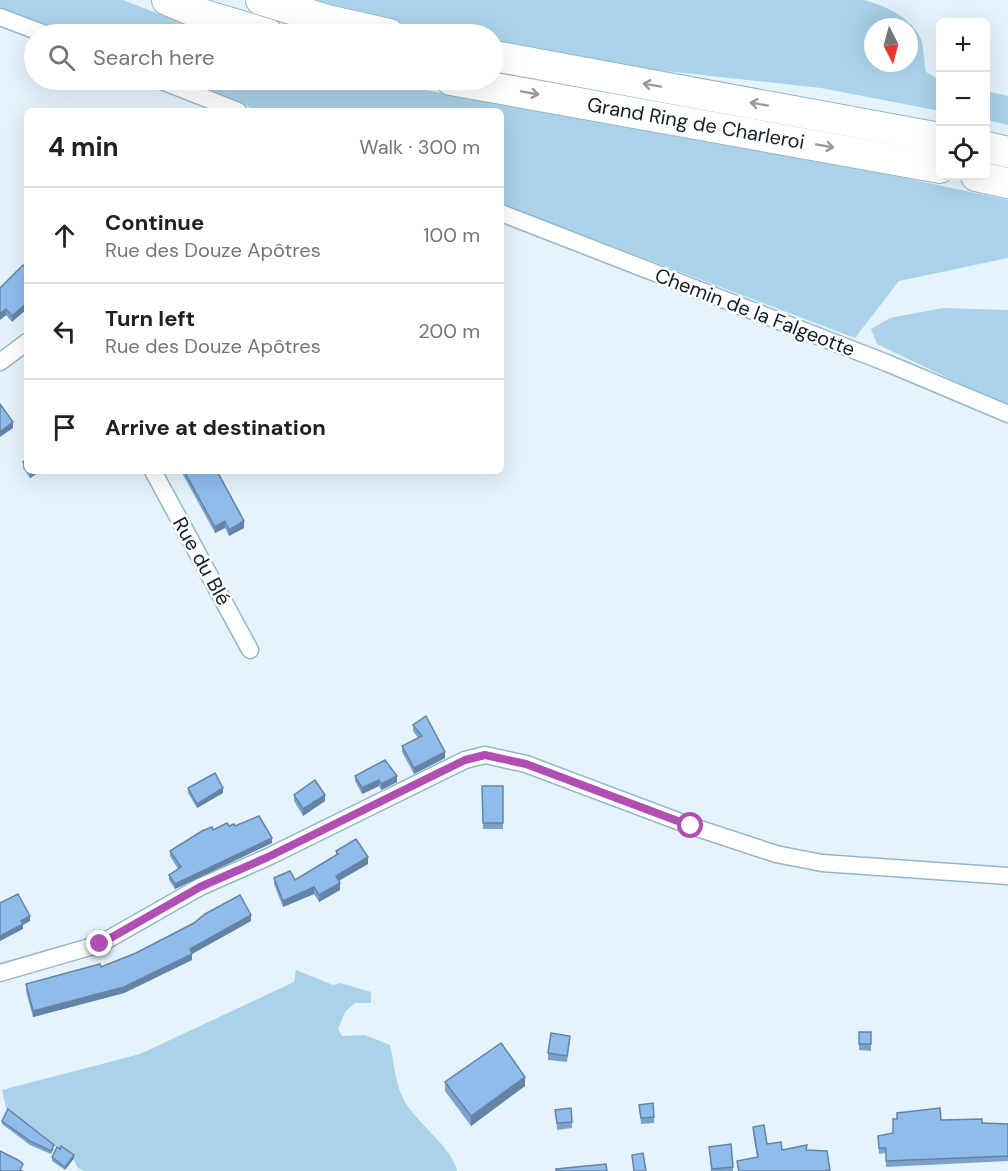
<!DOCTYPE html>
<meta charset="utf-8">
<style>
:root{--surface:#fff;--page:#f2f2f2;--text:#202124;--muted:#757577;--line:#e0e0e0}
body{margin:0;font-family:"DM Sans",sans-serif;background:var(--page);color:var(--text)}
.controls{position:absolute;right:18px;top:18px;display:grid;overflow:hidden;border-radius:9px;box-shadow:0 6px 24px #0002}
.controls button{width:54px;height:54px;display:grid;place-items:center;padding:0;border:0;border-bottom:2px solid var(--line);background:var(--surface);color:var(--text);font:30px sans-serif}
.compass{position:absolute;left:864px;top:18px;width:54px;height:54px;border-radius:50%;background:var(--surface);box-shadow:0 6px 24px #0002;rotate:174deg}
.stop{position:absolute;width:18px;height:18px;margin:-14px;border:4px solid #b14eb4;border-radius:50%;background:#fff}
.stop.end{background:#b14eb4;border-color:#fff;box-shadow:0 2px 6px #0008}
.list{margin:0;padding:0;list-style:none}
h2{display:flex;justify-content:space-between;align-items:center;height:78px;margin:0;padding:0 24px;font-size:26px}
h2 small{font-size:20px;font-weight:400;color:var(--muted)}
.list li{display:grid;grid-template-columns:39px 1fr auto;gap:18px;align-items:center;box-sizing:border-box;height:96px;padding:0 24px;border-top:2px solid var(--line)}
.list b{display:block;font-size:22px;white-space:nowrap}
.list p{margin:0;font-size:20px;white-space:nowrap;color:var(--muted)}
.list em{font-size:20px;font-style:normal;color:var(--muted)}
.icon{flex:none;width:33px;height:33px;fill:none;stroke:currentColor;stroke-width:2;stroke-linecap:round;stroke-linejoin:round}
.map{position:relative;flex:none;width:1008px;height:1171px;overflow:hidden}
.search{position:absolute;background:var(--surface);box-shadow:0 6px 24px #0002;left:24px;top:24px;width:480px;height:66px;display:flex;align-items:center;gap:15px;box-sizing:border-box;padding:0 21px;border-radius:33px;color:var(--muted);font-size:22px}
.panel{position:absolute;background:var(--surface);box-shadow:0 6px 24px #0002;left:24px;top:108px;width:480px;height:366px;border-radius:9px}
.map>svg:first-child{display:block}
.green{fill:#aad2e8;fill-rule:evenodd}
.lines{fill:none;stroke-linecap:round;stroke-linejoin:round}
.street-casing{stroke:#94b6ca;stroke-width:19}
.highway-casing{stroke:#94b6ca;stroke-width:32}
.street{stroke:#fff;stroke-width:16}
.highway{stroke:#fff;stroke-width:30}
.wall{fill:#7ca2cb}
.shaded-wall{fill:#6584a5}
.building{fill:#90bcec;stroke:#6584a5;stroke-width:1.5}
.oneway{stroke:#949b9e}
.route{stroke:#b14eb4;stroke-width:8}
.labels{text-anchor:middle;stroke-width:5;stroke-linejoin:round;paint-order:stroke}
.street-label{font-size:20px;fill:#122027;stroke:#fefefe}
</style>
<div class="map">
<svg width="1008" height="1171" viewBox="0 0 1008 1171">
<rect width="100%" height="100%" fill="#e5f4fc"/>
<g class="green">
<path d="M0,0H123L211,34H69L0,11Z"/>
<path d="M308,0H864C886,6 911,17 921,39C924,48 924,62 926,72L940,80V111L821,88L656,70L494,41V34C430,34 368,17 308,0ZM873,27H909V63H873Z"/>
<path d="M182,80H371L886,174L1008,200V258L899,281L855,338L501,204V111H259Z"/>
<path d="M986,91L1008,96V125L986,120Z"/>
<path d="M943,308L1008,310V407L877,344L871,329L890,318Z"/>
<path d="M296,970L333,985L340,983L371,992V1003H355L345,1012L338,1029L342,1036L365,1035L390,1045C394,1061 395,1081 402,1096C413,1121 453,1147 457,1171H84L78,1168L73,1159L7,1112L2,1090L140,1054L294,982Z"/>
</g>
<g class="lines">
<g class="street-casing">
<g id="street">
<path d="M0,17L45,34"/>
<path d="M159,80L238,111"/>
<path d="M501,213L887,363L1008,414"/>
<path d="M0,362L27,342"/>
<path d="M153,471L250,650"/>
<path d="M0,973L100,944L200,887L268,857L465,760L485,755L526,764L691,826L776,854L822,863L1008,876"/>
</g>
</g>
<g class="highway-casing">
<g id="highway">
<path d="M167,0L198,13L268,34"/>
<path d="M261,0L331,21L389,34"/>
<path d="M494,56L940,138"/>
<path d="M451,80L940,168"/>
<path d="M986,147L1008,152"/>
<path d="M976,176L1008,183"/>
</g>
</g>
<use href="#street" class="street"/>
<use href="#highway" class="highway"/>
</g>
<g class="wall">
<path d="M23,265L12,322L6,315L0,320Z"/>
<path d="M27,459V471H41L30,478L23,468V462Z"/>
<path d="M181,471H217L244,528L229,536L225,528L215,533Z"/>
<path d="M413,725L445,758L414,774L402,752V746L418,738L413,731Z"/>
<path d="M355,776L397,782L381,790L379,786L362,794L355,781Z"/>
<path d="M482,786L503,823V829H483Z"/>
<path d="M188,788L223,793L197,808L188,793Z"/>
<path d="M294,795L325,801L303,816L294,801Z"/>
<path d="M229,826H235L272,843L175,889L169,880V875L178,869L170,856V851L213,830Z"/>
<path d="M336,851L368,864L339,881L340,890L319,902L314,894L283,907L274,884V878L295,880L336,855Z"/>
<path d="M251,921L192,954V960L124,993L33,1017L26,991V984L101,967Z"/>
<path d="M859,1032H871V1051L859,1050Z"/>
<path d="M570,1042L567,1062L548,1060V1053Z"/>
<path d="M445,1082L525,1086L471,1126L445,1091Z"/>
<path d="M639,1105L654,1117V1123L641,1124Z"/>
<path d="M555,1110L572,1122V1128L557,1130Z"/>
<path d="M941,1120L1008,1124V1161L886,1167V1153L879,1154L878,1136L893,1134Z"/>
<path d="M2,1121L54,1149L51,1154L30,1145L2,1124Z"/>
<path d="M753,1127L767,1144L782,1150L827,1151L830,1171H738L737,1161L757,1157L753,1133Z"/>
<path d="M731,1144L733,1171H711L709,1147Z"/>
<path d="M52,1157L74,1158L65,1170L52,1161Z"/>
</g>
<g class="shaded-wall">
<path d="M27,303V309L12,322V316Z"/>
<path d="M6,309V315L0,320V314Z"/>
<path d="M13,422V428L0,437V432Z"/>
<path d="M31,471H41L30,478V472Z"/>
<path d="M225,521V528L215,533V527Z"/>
<path d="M244,521V528L229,536V530Z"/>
<path d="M445,752V758L414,774V768Z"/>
<path d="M397,776V782L381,790V784Z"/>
<path d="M379,780V786L362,794V788Z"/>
<path d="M223,788V793L197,808V804Z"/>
<path d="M325,795V801L303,816V809Z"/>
<path d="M272,838V843L175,889V884Z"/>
<path d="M368,857V864L336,882V876Z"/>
<path d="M340,883V890L319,902V895Z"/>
<path d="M314,887V894L283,907V901Z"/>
<path d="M251,915V921L190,955V949Z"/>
<path d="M30,916V921L23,925V929L0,941V936L21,921Z"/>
<path d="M192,954V960L124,993L33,1017V1011Z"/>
<path d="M525,1077V1086L471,1126V1116Z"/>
<path d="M74,1155V1158L65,1170V1167Z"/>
</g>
<g class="building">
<path d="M23,265L26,268L27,267V303L12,316L6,309L0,314V288Z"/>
<path d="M0,404L13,422L0,432Z"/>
<path d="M27,459V468L23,462Z"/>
<path d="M184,471H217L244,521L229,530L225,521L215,527Z"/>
<path d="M426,716L445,752L414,768L402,746L422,736L413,725Z"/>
<path d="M385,760L397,776L381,784L379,780L362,788L355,776Z"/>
<path d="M215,773L223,788L197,804L188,788Z"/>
<path d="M315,780L325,795L303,809L294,795Z"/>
<path d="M482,786H503V823H483Z"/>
<path d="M259,816L272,838L175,884L169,875L181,867L170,851L202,831L212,827L213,830L227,823L229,826L234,824L235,826Z"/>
<path d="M356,839L368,857L336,876L340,883L319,895L314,887L283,901L274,878L290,871L295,880L338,854L336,851Z"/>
<path d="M18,894L30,916L21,921L23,924L0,936V902V903Z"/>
<path d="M240,895L251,915L190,949L192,954L124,987L33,1011L26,984L100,964L101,967L136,953L194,923L205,914Z"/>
<rect x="859" y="1032" width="12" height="12"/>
<path d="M551,1033L570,1036L567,1056L548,1053Z"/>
<path d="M501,1043L525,1077L471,1116L445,1082Z"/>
<path d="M653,1103L654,1117L641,1118L639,1105Z"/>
<path d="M571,1108L572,1122L557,1123L555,1110Z"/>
<path d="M940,1108L941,1120L982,1119V1123L1008,1124V1156L886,1161V1148H879L878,1136L893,1133V1119H897V1113Z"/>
<path d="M8,1109L54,1145L51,1151L30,1141L2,1121Z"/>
<path d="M764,1125L767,1144L781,1142L782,1150L807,1145L806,1150L827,1151L830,1170L825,1171H739L737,1161L758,1157L753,1127Z"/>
<path d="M731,1144L733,1167L712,1169L709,1147Z"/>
<path d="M61,1146L74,1155L65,1167L52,1157L57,1147L60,1149Z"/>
<path d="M0,1151L18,1160L23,1164L20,1170L23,1171H0Z"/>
<path d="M643,1153L646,1171H634L632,1155Z"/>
<path d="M606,1164L607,1171H556V1169Z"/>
</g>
<defs><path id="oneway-shaft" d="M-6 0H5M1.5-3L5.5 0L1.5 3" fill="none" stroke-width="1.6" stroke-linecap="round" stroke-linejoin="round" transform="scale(1.5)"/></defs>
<g class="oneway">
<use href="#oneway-shaft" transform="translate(652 85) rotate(-170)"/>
<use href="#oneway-shaft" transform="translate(530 93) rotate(10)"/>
<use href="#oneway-shaft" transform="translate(759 104) rotate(-170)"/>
<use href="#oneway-shaft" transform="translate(825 146) rotate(10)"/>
</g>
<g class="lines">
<path class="route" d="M100,944L200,887L268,857L465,760L485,755L526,764L691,826"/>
</g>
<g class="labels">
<g class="street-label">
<text transform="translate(696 123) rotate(10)" y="7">Grand Ring de Charleroi</text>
<text transform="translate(755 312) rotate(21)" y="7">Chemin de la Falgeotte</text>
<text transform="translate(202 561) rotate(61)" y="7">Rue du Blé</text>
</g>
</g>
</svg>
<div class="controls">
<button>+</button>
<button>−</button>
<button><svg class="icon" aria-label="locate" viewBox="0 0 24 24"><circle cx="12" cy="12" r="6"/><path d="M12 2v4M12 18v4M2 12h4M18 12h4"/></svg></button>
</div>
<svg class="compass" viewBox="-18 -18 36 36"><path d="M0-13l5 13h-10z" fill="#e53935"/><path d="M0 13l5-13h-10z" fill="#757577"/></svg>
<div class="stop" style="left:691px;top:826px"></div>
<div class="stop end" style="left:100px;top:944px"></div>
<div class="search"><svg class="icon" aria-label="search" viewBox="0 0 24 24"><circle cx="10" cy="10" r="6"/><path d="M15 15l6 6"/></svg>Search here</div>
<section class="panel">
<h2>4 min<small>Walk · 300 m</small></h2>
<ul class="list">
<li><svg class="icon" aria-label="ahead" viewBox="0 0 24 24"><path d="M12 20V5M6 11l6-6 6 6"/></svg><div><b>Continue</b><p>Rue des Douze Apôtres</p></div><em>100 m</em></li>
<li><svg class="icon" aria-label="left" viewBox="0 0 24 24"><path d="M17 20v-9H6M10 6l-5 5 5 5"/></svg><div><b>Turn left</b><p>Rue des Douze Apôtres</p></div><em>200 m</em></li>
<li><svg class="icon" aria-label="arrive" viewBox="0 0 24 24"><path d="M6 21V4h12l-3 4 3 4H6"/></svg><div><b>Arrive at destination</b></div></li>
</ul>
</section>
</div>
